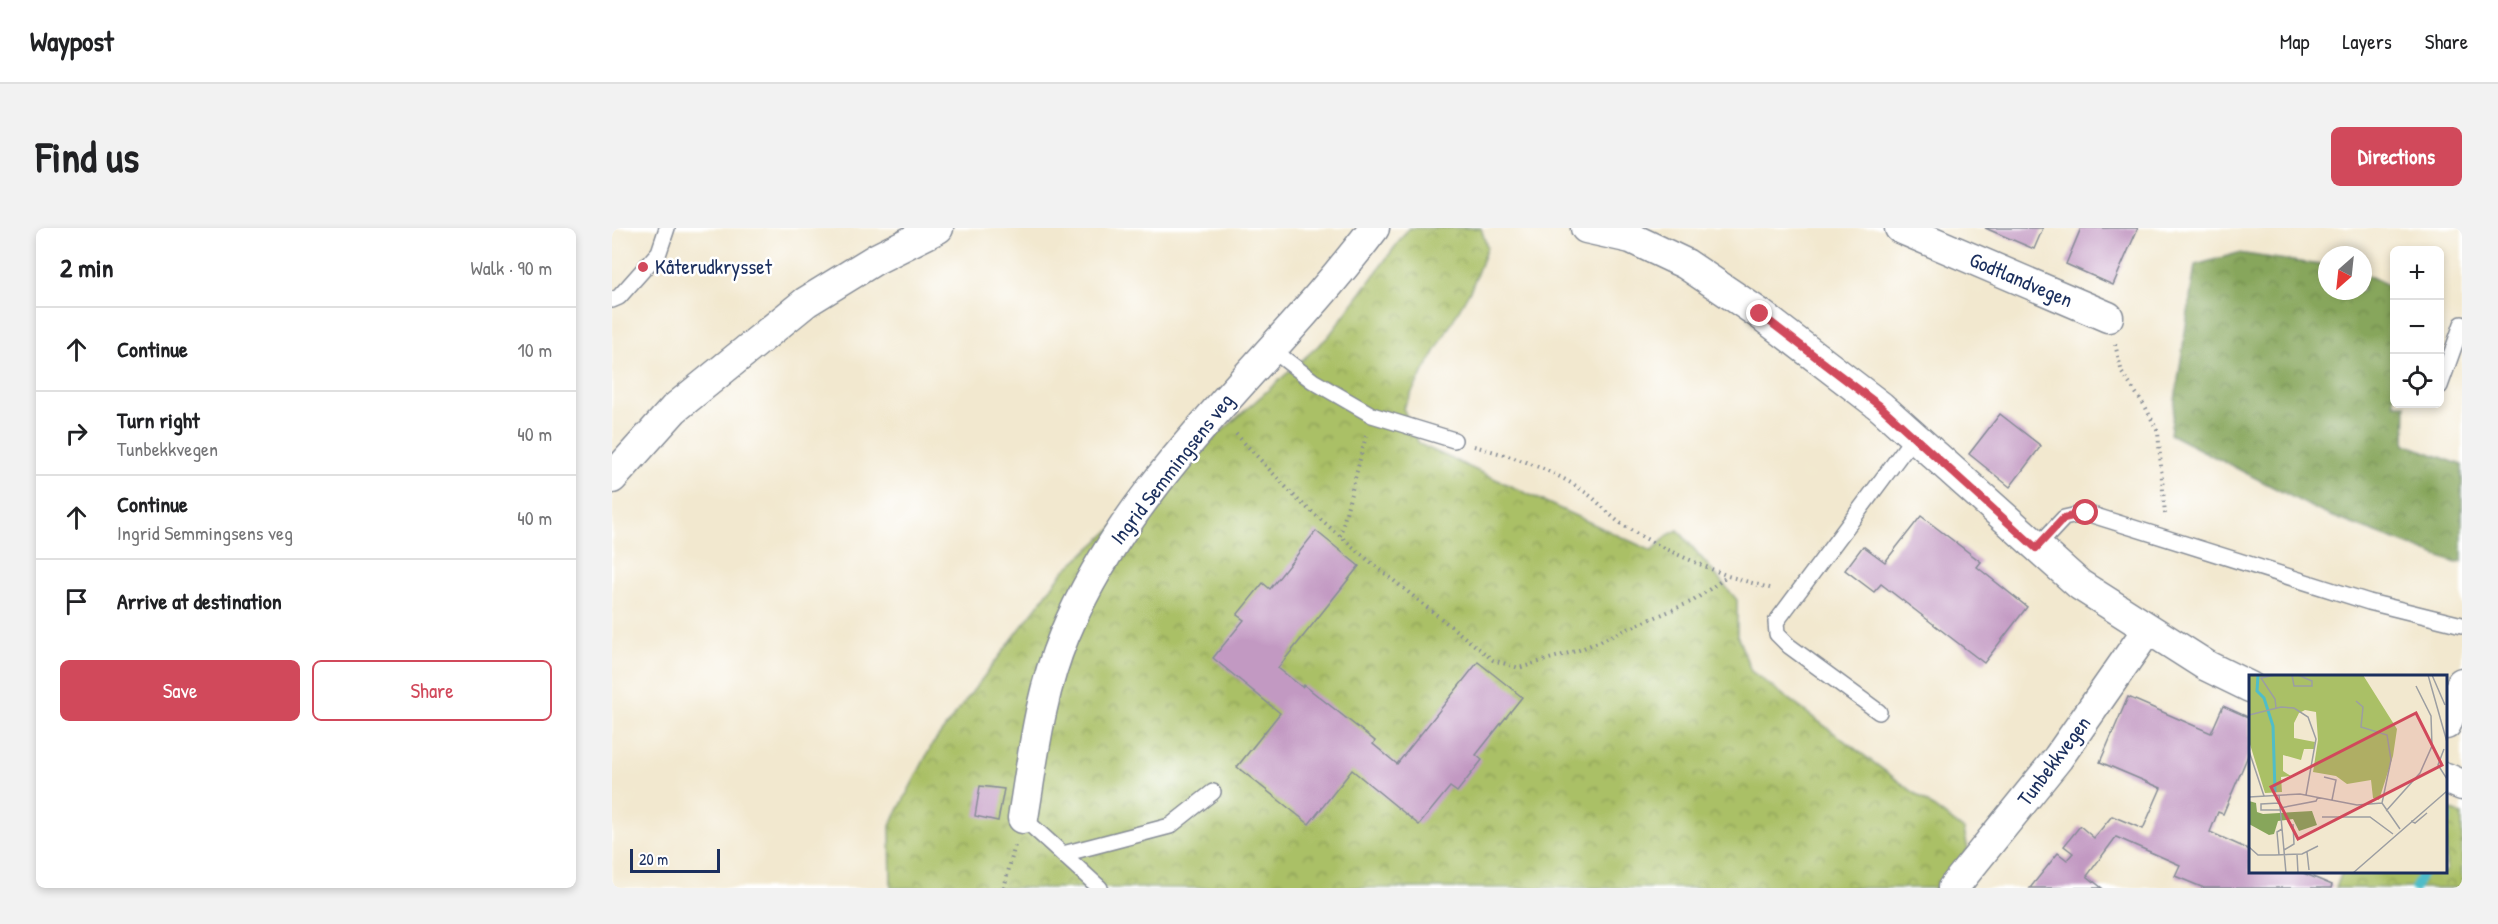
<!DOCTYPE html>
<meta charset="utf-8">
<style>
:root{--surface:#fff;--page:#f2f2f2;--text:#202124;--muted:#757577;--line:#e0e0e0;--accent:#d1495b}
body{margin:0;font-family:"Patrick Hand",sans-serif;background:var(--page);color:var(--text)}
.controls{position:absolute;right:18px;top:18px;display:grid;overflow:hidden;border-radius:9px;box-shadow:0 3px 9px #0003}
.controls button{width:54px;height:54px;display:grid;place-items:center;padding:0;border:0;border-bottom:2px solid var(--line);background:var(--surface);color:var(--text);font:30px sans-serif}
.compass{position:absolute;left:1706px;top:18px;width:54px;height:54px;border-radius:50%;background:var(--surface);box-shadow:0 3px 9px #0003;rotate:207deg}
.scale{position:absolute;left:18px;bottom:15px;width:90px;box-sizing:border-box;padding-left:6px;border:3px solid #1b2f5e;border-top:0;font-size:16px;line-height:21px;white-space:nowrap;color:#1b2f5e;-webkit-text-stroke:4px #fff;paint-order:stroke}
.stop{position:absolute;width:18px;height:18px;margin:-14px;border:4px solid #d1495b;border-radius:50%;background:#fff}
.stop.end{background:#d1495b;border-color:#fff;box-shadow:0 2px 6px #0008}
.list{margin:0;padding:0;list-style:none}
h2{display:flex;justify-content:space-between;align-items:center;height:78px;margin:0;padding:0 24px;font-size:26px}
h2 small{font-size:20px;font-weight:400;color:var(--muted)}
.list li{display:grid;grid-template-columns:39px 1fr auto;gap:18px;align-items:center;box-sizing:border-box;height:84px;padding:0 24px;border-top:2px solid var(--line)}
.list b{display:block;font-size:22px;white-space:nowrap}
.list p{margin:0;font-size:20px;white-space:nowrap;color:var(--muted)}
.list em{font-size:20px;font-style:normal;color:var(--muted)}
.actions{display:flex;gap:12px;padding:18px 24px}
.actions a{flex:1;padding:14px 0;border:2px solid var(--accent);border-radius:9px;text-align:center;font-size:21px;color:var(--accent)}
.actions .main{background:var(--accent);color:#fff}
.icon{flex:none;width:33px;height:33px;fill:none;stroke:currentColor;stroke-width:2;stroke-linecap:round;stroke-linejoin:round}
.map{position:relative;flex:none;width:1850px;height:660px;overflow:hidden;border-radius:9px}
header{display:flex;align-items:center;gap:36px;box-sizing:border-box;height:84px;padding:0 30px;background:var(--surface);border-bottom:2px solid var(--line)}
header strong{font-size:28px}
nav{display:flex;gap:33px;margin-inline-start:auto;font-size:21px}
.intro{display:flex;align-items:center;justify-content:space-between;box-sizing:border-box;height:144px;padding:0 36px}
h1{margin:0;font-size:42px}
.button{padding:15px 27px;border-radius:9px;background:var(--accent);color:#fff;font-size:21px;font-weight:700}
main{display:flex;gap:36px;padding:0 36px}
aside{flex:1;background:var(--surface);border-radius:9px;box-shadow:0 3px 9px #0003}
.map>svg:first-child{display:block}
.forest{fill:url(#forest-crowns);stroke:#516a5c;stroke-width:1.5}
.park{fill:url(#park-crowns);stroke:#627862;stroke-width:1.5}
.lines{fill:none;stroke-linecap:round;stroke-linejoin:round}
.stream{stroke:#50bdc8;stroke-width:9}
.building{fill:#c299c2}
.lane-casing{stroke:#868c96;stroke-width:18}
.street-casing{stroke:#868c96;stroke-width:33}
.path{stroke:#868c96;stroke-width:4;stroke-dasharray:1.5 4.5;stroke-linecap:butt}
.lane{stroke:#fff;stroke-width:15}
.street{stroke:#fff;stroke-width:30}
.route{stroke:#d1495b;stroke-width:8}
.poi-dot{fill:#d1495b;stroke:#fff;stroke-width:2}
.labels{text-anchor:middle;stroke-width:5;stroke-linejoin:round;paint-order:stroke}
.poi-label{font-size:21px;fill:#1b2f5e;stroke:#fff;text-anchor:start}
.street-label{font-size:21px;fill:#1b2f5e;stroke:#fff}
.inset-river{fill:none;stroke:#50bdc8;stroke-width:3}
.inset-road{fill:none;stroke:#9c9ea2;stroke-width:1.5}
.view{fill:#d1495b;fill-opacity:0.15;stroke:#d1495b;stroke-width:3}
.inset-edge{fill:none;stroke:#1b2f5e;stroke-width:3}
</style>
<header>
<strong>Waypost</strong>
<nav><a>Map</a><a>Layers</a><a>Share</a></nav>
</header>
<div class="intro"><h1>Find us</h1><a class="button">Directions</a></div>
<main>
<aside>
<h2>2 min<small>Walk · 90 m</small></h2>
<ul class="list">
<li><svg class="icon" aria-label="ahead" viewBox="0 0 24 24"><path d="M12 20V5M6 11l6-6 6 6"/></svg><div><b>Continue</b></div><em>10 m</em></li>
<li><svg class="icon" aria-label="right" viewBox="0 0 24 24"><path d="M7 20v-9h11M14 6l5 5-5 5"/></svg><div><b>Turn right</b><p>Tunbekkvegen</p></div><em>40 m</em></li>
<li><svg class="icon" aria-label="ahead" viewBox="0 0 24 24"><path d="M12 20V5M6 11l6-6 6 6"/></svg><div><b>Continue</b><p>Ingrid Semmingsens veg</p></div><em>40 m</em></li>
<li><svg class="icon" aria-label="arrive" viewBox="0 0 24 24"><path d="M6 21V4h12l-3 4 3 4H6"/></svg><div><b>Arrive at destination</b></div></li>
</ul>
<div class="actions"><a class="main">Save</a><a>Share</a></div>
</aside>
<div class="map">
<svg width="1850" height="660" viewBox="0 0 1850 660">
<defs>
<pattern id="forest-crowns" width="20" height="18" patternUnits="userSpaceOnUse" patternTransform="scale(1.5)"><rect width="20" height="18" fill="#87a65b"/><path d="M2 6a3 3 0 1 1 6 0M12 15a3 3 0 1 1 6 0" fill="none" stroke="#6e884e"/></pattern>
<pattern id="park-crowns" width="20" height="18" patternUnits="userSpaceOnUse" patternTransform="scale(1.5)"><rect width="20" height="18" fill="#aac066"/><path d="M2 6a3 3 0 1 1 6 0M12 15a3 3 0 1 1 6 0" fill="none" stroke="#8a9c57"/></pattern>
</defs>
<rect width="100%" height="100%" fill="#fff"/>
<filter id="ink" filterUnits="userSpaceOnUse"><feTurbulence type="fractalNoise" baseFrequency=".0167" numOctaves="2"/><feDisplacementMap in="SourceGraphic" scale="12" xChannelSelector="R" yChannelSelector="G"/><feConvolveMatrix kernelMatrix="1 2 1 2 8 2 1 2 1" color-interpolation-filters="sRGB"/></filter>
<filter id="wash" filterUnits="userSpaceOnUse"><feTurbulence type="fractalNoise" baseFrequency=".008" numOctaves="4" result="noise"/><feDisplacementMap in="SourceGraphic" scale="24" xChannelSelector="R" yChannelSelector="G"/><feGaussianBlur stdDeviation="1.35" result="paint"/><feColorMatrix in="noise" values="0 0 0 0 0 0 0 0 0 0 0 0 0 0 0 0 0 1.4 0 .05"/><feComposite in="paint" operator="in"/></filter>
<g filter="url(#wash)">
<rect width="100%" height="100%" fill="#f2e8cf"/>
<path class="forest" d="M1626,25L1715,38V63H1751V45L1782,60V176H1794L1793,216L1850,237V334L1844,335L1711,285L1558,206L1583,37Z"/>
<g class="park">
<path d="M797,0H869L875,19L860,59L791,180L807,216L1040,323L1056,307L1066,302L1125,372V407L1139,443L1352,602L1356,621L1324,660H279L278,598L320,517L451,344L716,109Z"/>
<path d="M1834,580L1850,587V660H1724L1730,644H1834Z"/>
</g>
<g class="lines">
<g class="stream">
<path d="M1834,592L1835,589"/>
<path d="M1803,660L1811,644"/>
</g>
</g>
<g id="blocks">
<g class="building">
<path d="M1373,0H1431L1422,21Z"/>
<path d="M1469,0H1526L1501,57L1454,36Z"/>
<path d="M1388,186L1429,218L1398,259L1357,226Z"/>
<path d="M1309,288L1369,334L1365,339L1415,379L1372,435L1269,356L1262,364L1233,342L1251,318L1273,334Z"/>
<path d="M704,303L747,338L666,440L690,459L692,457L763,513L761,516L785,536L866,434L910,469L864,527L870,532L845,564L838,559L807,597L740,542L697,596L625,539L668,485L601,430L632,392L625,387L651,355L658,361Z"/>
<path d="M1516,469L1599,505L1611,478L1638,490V523L1611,586L1606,584L1598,604L1638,622V644H1689L1720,657L1719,660H1592L1563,648L1568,637L1504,609L1475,648L1490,660H1418L1446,625L1455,632L1461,625L1452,618L1468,598L1482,610L1500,588L1531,601L1549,560L1488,534Z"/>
<path d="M368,558L392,561L386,593L363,588Z"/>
</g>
</g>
</g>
<g filter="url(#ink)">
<use href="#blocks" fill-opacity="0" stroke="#868c96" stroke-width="1.5"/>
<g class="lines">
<g class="lane-casing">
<g id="lane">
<path d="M0,72L7,69L47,24L55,0"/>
<path d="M658,120L701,153L760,187L842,212"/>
<path d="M1828,158L1850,96"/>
<path d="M1424,320L1452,290L1474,285L1757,374L1850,397"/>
<path d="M1267,484L1177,418L1165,406L1164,394L1301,210"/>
<path d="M411,590L488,660"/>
<path d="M451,626L558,598L601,564"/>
</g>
</g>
<g class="street-casing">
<g id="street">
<path d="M974,0L1019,10L1074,36L1148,86L1268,178L1468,357L1595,438L1638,459"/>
<path d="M1288,0L1496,89"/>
<path d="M0,250L62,181L194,74L264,31L326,0"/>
<path d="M1834,496L1850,455"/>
<path d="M1834,550L1850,557"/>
<path d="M411,590C421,529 428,465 452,408C519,247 660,136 762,0"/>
<path d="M1341,660L1446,530L1536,401"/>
</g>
</g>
<g class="path">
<path d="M1503,116L1510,145L1533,178L1546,204L1553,286"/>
<path d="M624,206L686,272L756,332L881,432L907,440L967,422L1081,373L1116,348L1161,361"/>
<path d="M862,218C902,229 944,242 977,267C988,275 997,287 1008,295C1040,317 1080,333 1116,348"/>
<path d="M728,308L754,208"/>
<path d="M392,660L403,617"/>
</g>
<use href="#lane" class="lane"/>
<use href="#street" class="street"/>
</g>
</g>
<g class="lines" filter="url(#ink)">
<path class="route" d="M1148,86L1268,178L1424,320L1452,290L1474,285"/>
</g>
<circle class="poi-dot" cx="31" cy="39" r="6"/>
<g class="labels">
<g class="poi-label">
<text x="43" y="46">Kåterudkrysset</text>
</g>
<g class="street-label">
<text transform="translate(1409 52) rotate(23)" y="7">Godtlandvegen</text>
<text transform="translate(560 241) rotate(-52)" y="7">Ingrid Semmingsens veg</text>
<text transform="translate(1442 533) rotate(-53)" y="7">Tunbekkvegen</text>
</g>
</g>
<g transform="translate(1637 447)">
<rect width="198" height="198" fill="#f2e8cf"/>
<path d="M0,126L7,128L8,137L14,139L63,136L68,150L50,156L44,144L29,146L25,159L20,160L0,149Z" fill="#87a65b"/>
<path d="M0,0H114L148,54L144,81L130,125L124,123L122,105L98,109L87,101L64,97L69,65L67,37L56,35L50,38L45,48V63L66,67L65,74H55L52,85L34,80V96L42,101L32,102L33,117L16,118L0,66Z" fill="#aac066"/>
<path class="inset-river" d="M9,0L8,16L15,23L24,51L26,117"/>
<path class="inset-road" d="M26,0L12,3L26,24L27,33M43,0L45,11H63V6L49,0M179,0L198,67M183,0L196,30M107,26L114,32L112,52L138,60L142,85L133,128L151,154M0,40L32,32L45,33L59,42L67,64L57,120M195,74L189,90L198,104M0,76L15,121M75,102L87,105L83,125M30,120L37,198M0,122L51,119L108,130L133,128M30,128L12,129V135H31M31,133L67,126L69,122M137,136L171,98L183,71L182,41L167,11M73,142H121L144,159M162,146L166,148L178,138M0,172L9,180H26L53,179L69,171M35,175L45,169L44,149M58,177L60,195M48,179L49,198M30,180L28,157L33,154M104,198L198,116"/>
<path class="view" d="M167,38L193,90L49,164L22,112Z"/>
<rect width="198" height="198" class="inset-edge"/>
</g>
</svg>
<div class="controls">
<button>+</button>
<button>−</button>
<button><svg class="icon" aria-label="locate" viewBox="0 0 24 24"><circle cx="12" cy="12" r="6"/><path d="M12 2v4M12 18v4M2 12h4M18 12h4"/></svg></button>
</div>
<svg class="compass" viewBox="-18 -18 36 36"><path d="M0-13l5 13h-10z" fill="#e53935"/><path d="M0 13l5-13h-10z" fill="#757577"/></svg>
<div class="scale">20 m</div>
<div class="stop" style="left:1474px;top:285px"></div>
<div class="stop end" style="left:1148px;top:86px"></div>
</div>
</main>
